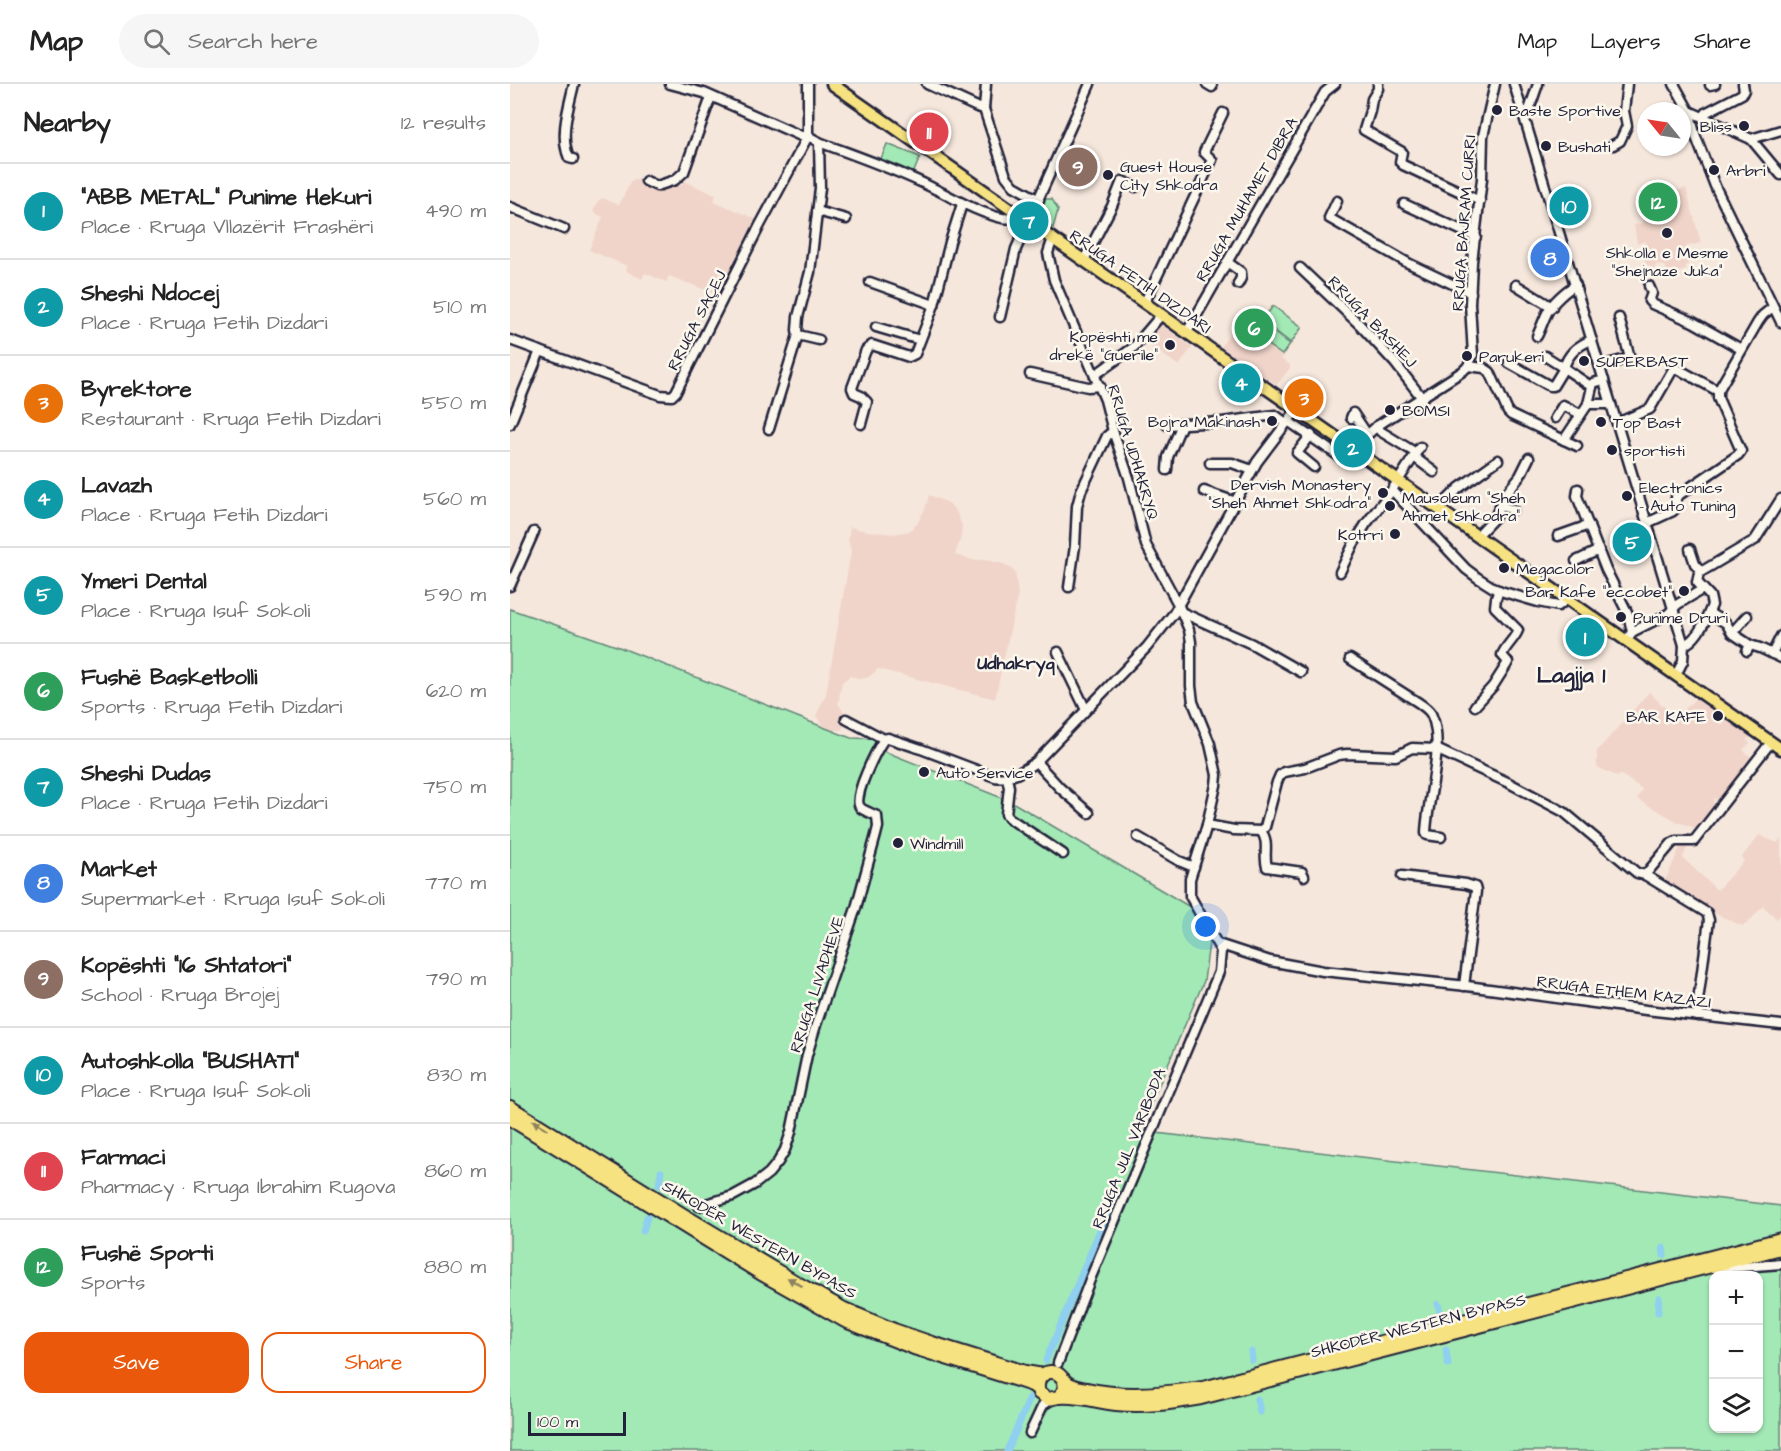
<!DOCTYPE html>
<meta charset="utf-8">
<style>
:root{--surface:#fff;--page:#f6f6f6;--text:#222;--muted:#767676;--line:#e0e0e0;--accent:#ea580c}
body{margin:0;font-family:"Architects Daughter",sans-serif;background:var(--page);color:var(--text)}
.controls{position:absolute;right:18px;bottom:18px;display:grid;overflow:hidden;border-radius:12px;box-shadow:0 2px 4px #0004}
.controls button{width:54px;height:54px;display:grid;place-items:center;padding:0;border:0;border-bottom:2px solid var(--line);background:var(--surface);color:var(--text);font:30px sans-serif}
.compass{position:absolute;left:1127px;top:18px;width:54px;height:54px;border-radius:50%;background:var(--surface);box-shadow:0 2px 4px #0004;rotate:300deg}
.scale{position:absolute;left:18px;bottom:15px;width:98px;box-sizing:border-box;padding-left:6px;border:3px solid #22223b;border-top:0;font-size:16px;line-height:21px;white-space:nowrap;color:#22223b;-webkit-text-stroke:4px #fbf7ec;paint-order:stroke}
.you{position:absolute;left:696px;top:843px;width:21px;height:21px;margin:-15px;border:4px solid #fff;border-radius:50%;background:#1a73e8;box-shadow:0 0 0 9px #1a73e833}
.badge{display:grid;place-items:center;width:39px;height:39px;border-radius:50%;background:var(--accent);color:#fff;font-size:20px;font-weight:700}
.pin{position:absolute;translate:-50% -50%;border:3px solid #fff;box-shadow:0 2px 6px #0006}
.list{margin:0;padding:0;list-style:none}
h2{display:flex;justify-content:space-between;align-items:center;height:78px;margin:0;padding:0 24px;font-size:26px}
h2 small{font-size:20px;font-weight:400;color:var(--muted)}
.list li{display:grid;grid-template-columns:39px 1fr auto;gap:18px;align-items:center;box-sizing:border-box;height:96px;padding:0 24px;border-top:2px solid var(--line)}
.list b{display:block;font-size:22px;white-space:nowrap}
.list p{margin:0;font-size:20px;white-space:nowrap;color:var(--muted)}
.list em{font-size:20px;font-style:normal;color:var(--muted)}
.actions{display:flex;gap:12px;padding:18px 24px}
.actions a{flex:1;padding:14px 0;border:2px solid var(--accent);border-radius:18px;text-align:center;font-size:21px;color:var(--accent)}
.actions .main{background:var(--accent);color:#fff}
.icon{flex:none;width:33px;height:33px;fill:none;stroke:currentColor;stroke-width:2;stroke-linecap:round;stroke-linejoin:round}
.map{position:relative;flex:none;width:1271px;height:1367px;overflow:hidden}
header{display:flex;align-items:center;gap:36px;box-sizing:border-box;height:84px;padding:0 30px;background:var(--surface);border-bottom:2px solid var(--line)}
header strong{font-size:28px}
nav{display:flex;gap:33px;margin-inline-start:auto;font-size:21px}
.search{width:420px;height:54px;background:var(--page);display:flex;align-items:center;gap:15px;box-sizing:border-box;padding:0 21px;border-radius:33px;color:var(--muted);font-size:22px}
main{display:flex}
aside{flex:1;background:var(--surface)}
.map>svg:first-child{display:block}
.built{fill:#f0d4c9}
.green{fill:#a3e9b5;stroke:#628678;stroke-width:1.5;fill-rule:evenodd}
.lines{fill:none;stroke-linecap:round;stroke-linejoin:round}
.canal{stroke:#8fcff0;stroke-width:7}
.minor-casing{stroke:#22223b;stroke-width:13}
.major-casing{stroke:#22223b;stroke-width:15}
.highway-casing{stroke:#22223b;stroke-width:16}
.minor{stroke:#fbf7ec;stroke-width:8}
.major{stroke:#f7e281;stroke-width:10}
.highway{stroke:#f7e281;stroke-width:12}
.oneway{fill:#8c825e}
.poi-dot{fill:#22223b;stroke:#fbf7ec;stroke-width:2}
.labels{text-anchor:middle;stroke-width:5;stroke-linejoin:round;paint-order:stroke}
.poi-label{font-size:16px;fill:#22223b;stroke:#fbf7ec;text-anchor:start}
.street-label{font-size:16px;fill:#22223b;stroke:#fbf7ec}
.neighbourhood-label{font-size:18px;font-weight:bold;fill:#22223b;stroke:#fbf7ec}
.district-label{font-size:22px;font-weight:bold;fill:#22223b;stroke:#fbf7ec}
</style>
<header>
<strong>Map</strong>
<div class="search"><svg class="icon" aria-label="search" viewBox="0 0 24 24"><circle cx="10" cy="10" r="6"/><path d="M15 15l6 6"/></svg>Search here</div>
<nav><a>Map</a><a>Layers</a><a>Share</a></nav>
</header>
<main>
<aside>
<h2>Nearby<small>12 results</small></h2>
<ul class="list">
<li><span class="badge" style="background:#0f9aa8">1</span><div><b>&quot;ABB METAL&quot; Punime Hekuri</b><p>Place · Rruga Vllazërit Frashëri</p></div><em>490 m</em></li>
<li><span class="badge" style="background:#0f9aa8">2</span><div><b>Sheshi Ndocej</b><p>Place · Rruga Fetih Dizdari</p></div><em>510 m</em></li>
<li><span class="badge" style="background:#e8710a">3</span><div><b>Byrektore</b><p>Restaurant · Rruga Fetih Dizdari</p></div><em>550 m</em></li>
<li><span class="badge" style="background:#0f9aa8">4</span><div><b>Lavazh</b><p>Place · Rruga Fetih Dizdari</p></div><em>560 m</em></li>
<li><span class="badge" style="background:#0f9aa8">5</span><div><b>Ymeri Dental</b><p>Place · Rruga Isuf Sokoli</p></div><em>590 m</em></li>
<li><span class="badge" style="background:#2e9e5b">6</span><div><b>Fushë Basketbolli</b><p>Sports · Rruga Fetih Dizdari</p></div><em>620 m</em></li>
<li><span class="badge" style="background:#0f9aa8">7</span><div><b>Sheshi Dudas</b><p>Place · Rruga Fetih Dizdari</p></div><em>750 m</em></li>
<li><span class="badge" style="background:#3f7fe0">8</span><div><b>Market</b><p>Supermarket · Rruga Isuf Sokoli</p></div><em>770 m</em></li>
<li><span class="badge" style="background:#8d6e63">9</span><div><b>Kopështi &quot;16 Shtatori&quot;</b><p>School · Rruga Brojej</p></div><em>790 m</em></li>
<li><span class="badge" style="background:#0f9aa8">10</span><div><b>Autoshkolla &quot;BUSHATI&quot;</b><p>Place · Rruga Isuf Sokoli</p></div><em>830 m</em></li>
<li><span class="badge" style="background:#e0444e">11</span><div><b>Farmaci</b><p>Pharmacy · Rruga Ibrahim Rugova</p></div><em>860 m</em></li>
<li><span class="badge" style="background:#2e9e5b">12</span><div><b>Fushë Sporti</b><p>Sports</p></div><em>880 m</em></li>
</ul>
<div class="actions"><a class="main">Save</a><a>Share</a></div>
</aside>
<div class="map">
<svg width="1271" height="1367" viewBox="0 0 1271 1367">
<rect width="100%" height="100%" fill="#f6e7dc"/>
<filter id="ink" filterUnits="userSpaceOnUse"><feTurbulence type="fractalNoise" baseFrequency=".0167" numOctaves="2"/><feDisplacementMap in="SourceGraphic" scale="12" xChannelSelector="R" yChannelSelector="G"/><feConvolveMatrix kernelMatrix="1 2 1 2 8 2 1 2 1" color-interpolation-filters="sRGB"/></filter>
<g filter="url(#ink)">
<g class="built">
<path d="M126,95L145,104L165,99L172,101L174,97L206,111L204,117L246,135L211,212L159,192L156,198L135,189L132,195L116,187L117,182L79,166L93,133L83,128L88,117L92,114L109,121L121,97Z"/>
<path d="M1176,104L1191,159L1177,162L1174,168L1181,172L1177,177L1179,178L1176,182V186L1157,191L1156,183L1147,180L1144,185L1134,179L1136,157L1127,160L1124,141L1133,139L1135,114L1149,112Z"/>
<path d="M763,220L794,243L771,275L780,281V284L767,301L711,263L725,242L738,228L748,237Z"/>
<path d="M649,239L682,263L669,282L638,260L644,250L642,248Z"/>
<path d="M419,411L439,419L447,429L452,442L451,453L445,471L463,476H475L494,480L505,487L508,510L485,615L368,585L359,593L352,595L340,592L332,598L328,620L337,632L332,646H326L320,652L306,632L316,610L341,467L338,456L340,443L357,447L384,450L399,447L407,440L415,425Z"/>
<path d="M1139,608L1166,634L1186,614L1206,629L1202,634L1211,641L1217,635L1242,653L1236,655L1240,659L1233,666L1242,674L1213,712L1207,716L1204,714L1203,722L1186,744L1168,738L1127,715L1132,705L1113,692L1110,691L1108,693L1087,683V667Z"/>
<path d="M1249,751L1267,759L1271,755V830L1267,835L1253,822L1237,840L1232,842L1204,829L1201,825L1189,819L1155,797L1172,759L1178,761L1173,774L1175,776L1207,806L1234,777L1232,773Z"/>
</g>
<g class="green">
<path d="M377,60L410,73L403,90L370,77Z"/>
<path d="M533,112L537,115H542L548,126L543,144L529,134L527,128Z"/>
<path d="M763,222L792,243L781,259L752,237Z"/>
<path d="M737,230L780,260L772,271L752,257L751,259L728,243Z"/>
<path d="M0,525L109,563L341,654L370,655L366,664L502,718L702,836L694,897L629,1047L1271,1122V1367H0ZM1204,1192H1248V1344H1204Z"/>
</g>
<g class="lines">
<g class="canal">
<path d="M149,1101L151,1088"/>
<path d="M133,1147L137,1133"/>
<path d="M1153,1164L1154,1171"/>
<path d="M928,1220L930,1228"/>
<path d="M1148,1228L1149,1214"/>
<path d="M936,1266L938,1280"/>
<path d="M741,1268L742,1276"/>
<path d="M536,1276L598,1127"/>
<path d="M747,1315L750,1328"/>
<path d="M497,1367L520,1314"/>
</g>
<g class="minor-casing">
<g id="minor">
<path d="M160,0L194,9L291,52H298L309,58C346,72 385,85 421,103C444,114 466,128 492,134C500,135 503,135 509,130"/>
<path d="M417,0L467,23L474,25"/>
<path d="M476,0L474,25L496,92L504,102L529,116"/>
<path d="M697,0L702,3"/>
<path d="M868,0V5L862,15L860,27L854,46L892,68L890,78L893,81L970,117"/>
<path d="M1004,0L1174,561L1173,577L1166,591"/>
<path d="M1164,0L1179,27L1241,55L1271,46"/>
<path d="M1200,1L1205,0"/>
<path d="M1179,27L1186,53L1205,102L1271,238"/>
<path d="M1012,29L1019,26L1028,0"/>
<path d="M1193,33L1197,28L1232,10L1234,6L1233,0"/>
<path d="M1241,55L1271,91"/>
<path d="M1103,61L1110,57L1117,42L1114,27L1117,0"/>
<path d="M63,75L59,74C49,52 59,22 64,0"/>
<path d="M136,97L147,102L165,96L174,88L201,13"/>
<path d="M827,117L819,134L898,179L961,209"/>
<path d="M894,120L966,153"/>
<path d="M0,123L54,145"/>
<path d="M307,127L336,135"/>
<path d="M543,154L538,169L544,196L595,316L603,347L619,394L636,461L669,522L679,546L681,558V602L683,618L700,660L707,691L706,701L697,741L680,795V812L711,867L709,888L581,1193L548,1279"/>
<path d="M574,176L602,122L612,97L626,103"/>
<path d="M717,178L731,188V194L728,200"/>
<path d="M790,184L850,241L885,279L912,314"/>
<path d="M360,198L424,221"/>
<path d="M1006,201L1042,223"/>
<path d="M1139,202L1142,209L1139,217L1142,220L1183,238L1231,265"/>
<path d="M635,218L702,76L694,68L713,29"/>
<path d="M490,233L506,165L580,0"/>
<path d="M366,243L410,256"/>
<path d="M677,248L815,8L825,0"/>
<path d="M1027,252C1031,244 1033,237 1037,229C1042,219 1056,206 1066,201"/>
<path d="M0,256L150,311L162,312L166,308L249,143L298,52V0"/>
<path d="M309,256L288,251L287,246L288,233L300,188L310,104L309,58"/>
<path d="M999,279L1040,302H1043L1054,284L1035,272"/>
<path d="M958,282L974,284L980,288L998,328L1001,331L1067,362"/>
<path d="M1090,282L1120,274L1109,234"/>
<path d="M520,290L578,303L590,302"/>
<path d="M585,291L624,263L652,230"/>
<path d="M1082,303L1054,284C1058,269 1068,261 1082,256"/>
<path d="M1078,320H1101"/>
<path d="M841,334L843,329L857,350"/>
<path d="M1045,334L1053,321L1070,330"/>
<path d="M778,337L833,375"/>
<path d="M1107,339L1140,325L1162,287L1166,284L1208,307"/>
<path d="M0,340L30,267"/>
<path d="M351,340L357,318L351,312L344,309L342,304L356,266L362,261L399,273L405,270L424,221L440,158L452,120"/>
<path d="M657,341L712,338L765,331L776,339"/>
<path d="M867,342L870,347L906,369"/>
<path d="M259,345L288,251"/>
<path d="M801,351L787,369L804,383"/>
<path d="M1054,356L1078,320L1083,299L1094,296"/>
<path d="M843,364L867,342L953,287L958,282L963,271L960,220L962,178L972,95L973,52L985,0"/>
<path d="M904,373L924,388"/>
<path d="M700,379H722L742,386"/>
<path d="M657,386L658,373L672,340"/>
<path d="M1068,405L1067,412L1096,486L1118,530L1122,548"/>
<path d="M882,406L956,485L968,494L987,506L1028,518L1048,522L1057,515"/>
<path d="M694,407L726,418"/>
<path d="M991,422L1003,426"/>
<path d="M929,424L949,404L988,376"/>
<path d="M1137,439L1163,427L1166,424V413L1228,371L1231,367L1208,314V307L1248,238L1253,231L1263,223"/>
<path d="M967,452L985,433L995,411L1010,392L1019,374"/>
<path d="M1048,452L1079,441"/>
<path d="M1180,465L1185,480L1191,487"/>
<path d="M1066,477L1089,466"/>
<path d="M830,488L843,461L856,440L882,406L910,363"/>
<path d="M0,502L24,448"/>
<path d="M559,503L565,462L567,422L571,407L597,352L603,347"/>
<path d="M671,528L742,560L791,588"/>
<path d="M1199,529L1216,539L1222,549L1240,561"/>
<path d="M1222,549L1237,532"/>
<path d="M1120,551L1122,548L1158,530L1168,520L1193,505"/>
<path d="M1174,561C1187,556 1197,534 1202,521L1200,512L1187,498L1189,489L1245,456L1271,415"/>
<path d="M1237,567L1240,561L1250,564L1271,574"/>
<path d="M548,568L576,626"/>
<path d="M1262,570L1271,552"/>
<path d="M840,575L909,619C914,623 920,626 922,632C935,662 917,716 916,749L917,751L931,753"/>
<path d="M965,622L983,602L997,580L998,578L992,571C996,561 1005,555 1008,546L985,523L986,514L989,506"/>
<path d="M336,635L374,655L378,654L411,665L485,693C501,696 513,687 526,678L637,563L664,529L747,378L787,325"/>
<path d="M526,678L550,704L579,729"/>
<path d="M497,694L499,703L496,730L499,734L553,770"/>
<path d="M697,741L724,746L751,747L755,743L767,698L770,691L774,688L795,684L829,671L837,670L886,672L902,664L926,665L999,699L1054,728L1127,789L1135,791L1197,829L1199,836L1188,917V932"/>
<path d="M751,747C760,758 753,770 757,783L792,788L794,792"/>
<path d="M628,753L669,777L684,783"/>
<path d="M1135,791L1162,759L1166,757H1184L1261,658"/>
<path d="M892,792L956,800L965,803L966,807L954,902"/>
<path d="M708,860L760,877L813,887L957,902L1136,926L1271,941"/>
<path d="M189,1122L223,1112L245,1100L259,1089L268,1078L275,1066L281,1048L297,971L306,941L346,824L366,751L368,743L367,732C362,729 353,727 350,723C342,713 367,665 374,655"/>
<path d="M1206,1185L1271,1180"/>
<path d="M520,1349L533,1321L541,1316"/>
</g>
</g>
<g class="major-casing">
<path id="major" d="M322,0L1271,665"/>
</g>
<g class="highway-casing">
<g id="highway">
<path d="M0,1023L177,1133L289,1200L334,1225L384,1246L422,1259L515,1288L533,1291"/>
<path d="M0,1035L250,1189L335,1237L404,1264L507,1296L522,1301L528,1305"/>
<path d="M554,1296L555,1305L549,1313L538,1315L529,1309C526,1300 529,1289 540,1288C550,1287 552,1296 559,1300C564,1303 571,1304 577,1305C618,1314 652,1309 693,1304L1271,1155"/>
<path d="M549,1313C568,1311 587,1318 606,1320C635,1323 662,1319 691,1314L1271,1164"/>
</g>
</g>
<use href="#minor" class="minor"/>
<use href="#major" class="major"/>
<use href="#highway" class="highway"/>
</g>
<defs><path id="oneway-solid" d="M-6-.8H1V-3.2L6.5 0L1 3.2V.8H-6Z" transform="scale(1.5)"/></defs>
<g class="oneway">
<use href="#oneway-solid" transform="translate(30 1041) rotate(-148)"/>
<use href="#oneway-solid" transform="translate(285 1198) rotate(-150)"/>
</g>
</g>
<g class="poi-dot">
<circle cx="987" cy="26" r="6"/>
<circle cx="1234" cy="42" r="6"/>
<circle cx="1036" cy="62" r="6"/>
<circle cx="1204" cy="86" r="6"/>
<circle cx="598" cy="91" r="6"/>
<circle cx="1157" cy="149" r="6"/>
<circle cx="660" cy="261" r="6"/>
<circle cx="957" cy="272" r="6"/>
<circle cx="1074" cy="277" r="6"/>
<circle cx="880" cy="326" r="6"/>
<circle cx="762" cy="337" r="6"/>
<circle cx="1091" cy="338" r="6"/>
<circle cx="1102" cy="366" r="6"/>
<circle cx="873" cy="409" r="6"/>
<circle cx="1117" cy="412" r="6"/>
<circle cx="880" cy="422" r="6"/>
<circle cx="885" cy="450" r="6"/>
<circle cx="994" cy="484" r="6"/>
<circle cx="1174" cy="507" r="6"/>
<circle cx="1111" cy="533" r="6"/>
<circle cx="1208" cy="632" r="6"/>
<circle cx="414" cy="688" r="6"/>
<circle cx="388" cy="759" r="6"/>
</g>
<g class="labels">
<g class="poi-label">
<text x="999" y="32">Baste Sportive</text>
<text x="1222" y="48" text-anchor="end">Bliss</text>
<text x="1048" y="68">Bushati</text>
<text x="610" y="88">Guest House<tspan x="610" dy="18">City Shkodra</tspan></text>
<text x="1216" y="92">Arbri</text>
<text x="1157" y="174" text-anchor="middle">Shkolla e Mesme<tspan x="1157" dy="18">"Shejnaze Juka"</tspan></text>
<text x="648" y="258" text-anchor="end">Kopështi me<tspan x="648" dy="18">drekë "Guerile"</tspan></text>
<text x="969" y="278">Parukeri</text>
<text x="1086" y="283">SUPERBAST</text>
<text x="892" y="332">BOMSI</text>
<text x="750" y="343" text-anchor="end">Bojra Makinash</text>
<text x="1103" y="344">Top Bast</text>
<text x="1114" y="372">sportisti</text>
<text x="861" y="406" text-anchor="end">Dervish Monastery<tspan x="861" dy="18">"Sheh Ahmet Shkodra"</tspan></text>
<text x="1129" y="409">Electronics<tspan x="1129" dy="18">- Auto Tuning</tspan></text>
<text x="892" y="419">Mausoleum "Sheh<tspan x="892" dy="18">Ahmet Shkodra"</tspan></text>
<text x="873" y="456" text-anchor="end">Kotrri</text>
<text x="1006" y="490">Megacolor</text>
<text x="1162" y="513" text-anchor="end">Bar Kafe "eccobet"</text>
<text x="1123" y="539">Punime Druri</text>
<text x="1196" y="638" text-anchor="end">BAR KAFE</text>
<text x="426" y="694">Auto Service</text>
<text x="400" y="765">Windmill</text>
</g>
<g class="street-label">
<text transform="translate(736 115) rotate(-60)" y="6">RRUGA MUHAMET DIBRA</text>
<text transform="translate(953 139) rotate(-86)" y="6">RRUGA BAJRAM CURRI</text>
<text transform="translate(631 197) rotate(35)" y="6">RRUGA FETIH DIZDARI</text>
<text transform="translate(186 236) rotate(-63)" y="6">RRUGA SAÇEJ</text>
<text transform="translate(863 237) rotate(46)" y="6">RRUGA BASHEJ</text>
<text transform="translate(624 368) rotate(73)" y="6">RRUGA UDHAKRYQ</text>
<text transform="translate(306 900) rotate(-72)" y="6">RRUGA LIVADHEVE</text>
<text transform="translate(1114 907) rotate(7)" y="6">RRUGA ETHEM KAZAZI</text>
<text transform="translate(618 1064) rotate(-68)" y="6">RRUGA JUL VARIBODA</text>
<text transform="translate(250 1155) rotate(30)" y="6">SHKODËR WESTERN BYPASS</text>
<text transform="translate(908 1241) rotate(-14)" y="6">SHKODËR WESTERN BYPASS</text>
</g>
<g class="neighbourhood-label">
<text x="506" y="585">Udhakryq</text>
</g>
<g class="district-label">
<text x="1061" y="598">Lagjja 1</text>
</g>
</g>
</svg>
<div class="controls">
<button>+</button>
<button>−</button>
<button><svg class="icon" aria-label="layers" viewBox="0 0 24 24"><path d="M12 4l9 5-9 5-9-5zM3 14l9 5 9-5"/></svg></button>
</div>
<svg class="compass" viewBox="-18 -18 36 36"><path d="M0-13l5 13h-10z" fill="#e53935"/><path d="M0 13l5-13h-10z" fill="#767676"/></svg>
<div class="scale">100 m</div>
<div class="you"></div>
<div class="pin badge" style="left:1075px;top:553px;background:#0f9aa8">1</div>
<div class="pin badge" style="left:843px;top:364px;background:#0f9aa8">2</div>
<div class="pin badge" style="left:794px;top:314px;background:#e8710a">3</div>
<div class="pin badge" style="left:731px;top:299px;background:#0f9aa8">4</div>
<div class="pin badge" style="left:1122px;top:458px;background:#0f9aa8">5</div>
<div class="pin badge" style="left:744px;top:244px;background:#2e9e5b">6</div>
<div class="pin badge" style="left:519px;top:137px;background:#0f9aa8">7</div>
<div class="pin badge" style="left:1040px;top:174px;background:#3f7fe0">8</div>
<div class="pin badge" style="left:568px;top:83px;background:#8d6e63">9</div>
<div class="pin badge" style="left:1059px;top:122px;background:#0f9aa8">10</div>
<div class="pin badge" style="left:419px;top:48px;background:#e0444e">11</div>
<div class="pin badge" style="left:1148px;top:118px;background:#2e9e5b">12</div>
</div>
</main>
